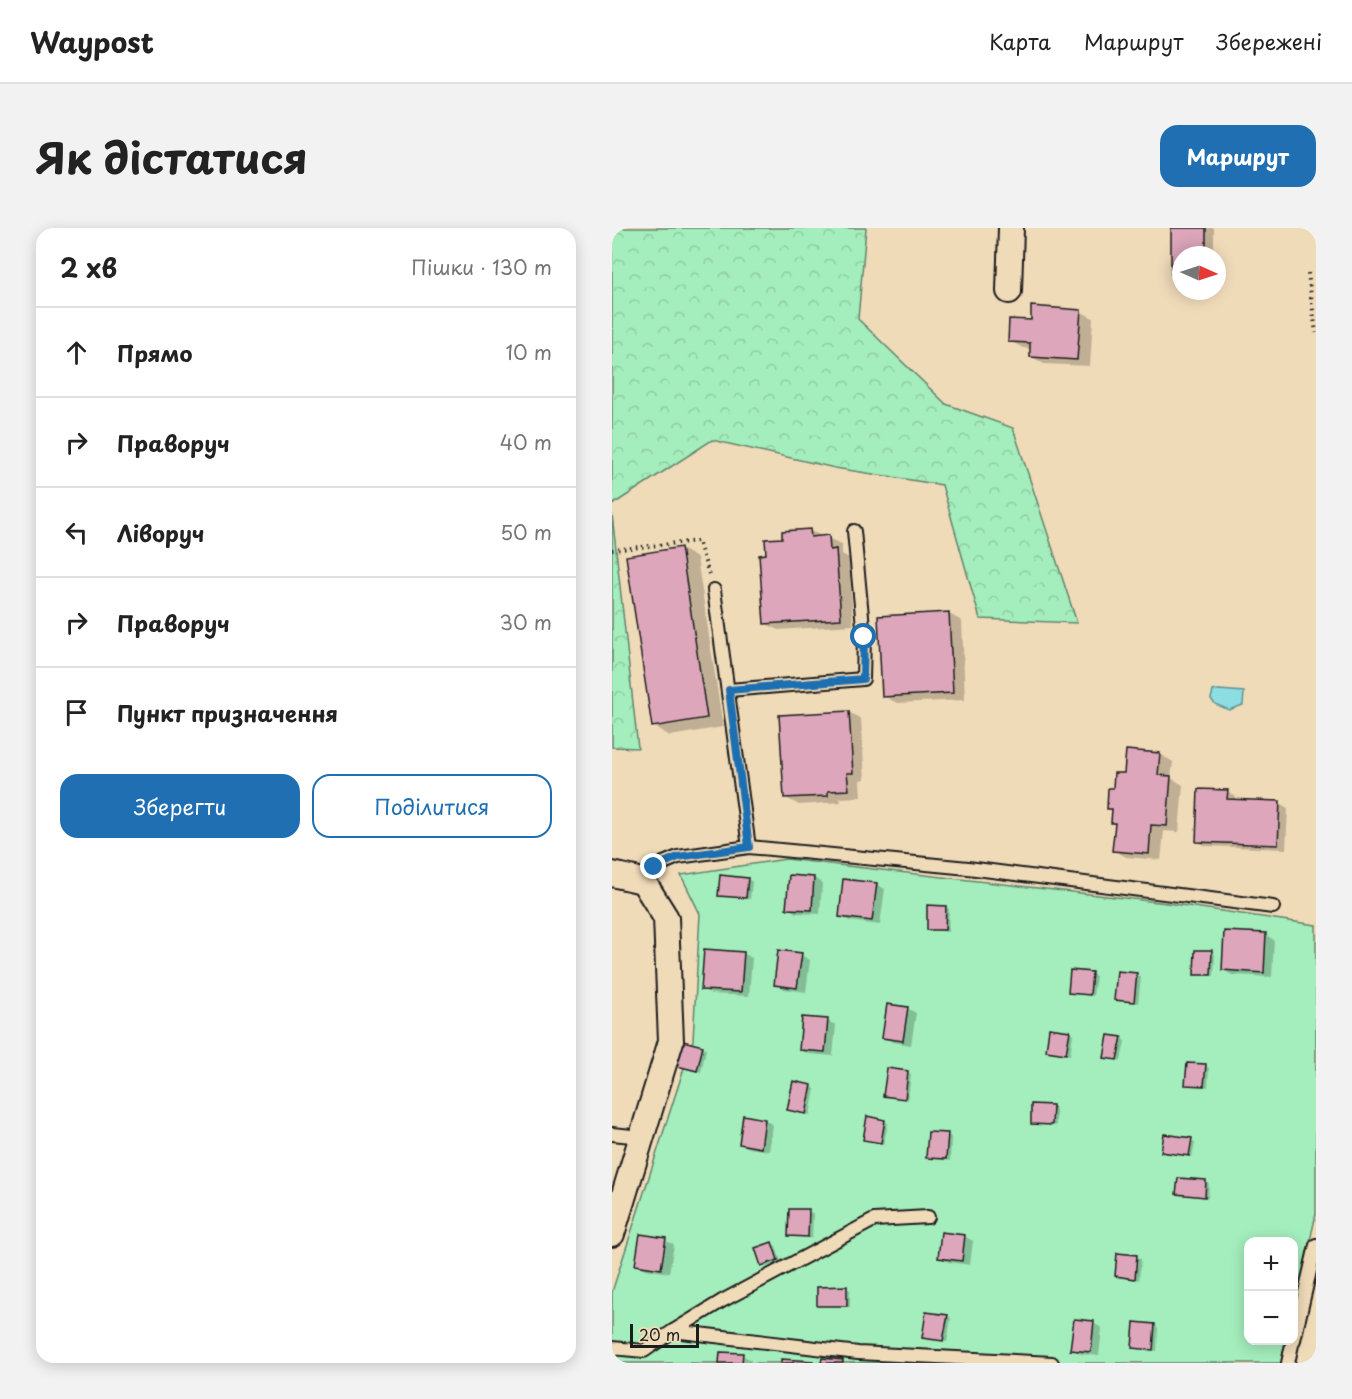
<!DOCTYPE html>
<html lang="uk">
<meta charset="utf-8">
<style>
:root{--surface:#fff;--page:#f2f2f2;--text:#222;--muted:#767676;--line:#e0e0e0;--accent:#1f6fb2}
body{margin:0;font-family:"Playpen Sans",sans-serif;background:var(--page);color:var(--text)}
.controls{position:absolute;right:18px;bottom:18px;display:grid;overflow:hidden;border-radius:12px;box-shadow:0 3px 15px #0003}
.controls button{width:54px;height:54px;display:grid;place-items:center;padding:0;border:0;border-bottom:2px solid var(--line);background:var(--surface);color:var(--text);font:30px sans-serif}
.compass{position:absolute;left:560px;top:18px;width:54px;height:54px;border-radius:50%;background:var(--surface);box-shadow:0 3px 15px #0003;rotate:93deg}
.scale{position:absolute;left:18px;bottom:15px;width:69px;box-sizing:border-box;padding-left:6px;border:3px solid #1c1c1c;border-top:0;font-size:16px;line-height:21px;white-space:nowrap;color:#1c1c1c;-webkit-text-stroke:4px #f0dbb9;paint-order:stroke}
.stop{position:absolute;width:18px;height:18px;margin:-14px;border:4px solid #1f6fb2;border-radius:50%;background:#fff}
.stop.end{background:#1f6fb2;border-color:#fff;box-shadow:0 2px 6px #0008}
.list{margin:0;padding:0;list-style:none}
h2{display:flex;justify-content:space-between;align-items:center;height:78px;margin:0;padding:0 24px;font-size:26px}
h2 small{font-size:20px;font-weight:400;color:var(--muted)}
.list li{display:grid;grid-template-columns:39px 1fr auto;gap:18px;align-items:center;box-sizing:border-box;height:90px;padding:0 24px;border-top:2px solid var(--line)}
.list b{display:block;font-size:22px;white-space:nowrap}
.list em{font-size:20px;font-style:normal;color:var(--muted)}
.actions{display:flex;gap:12px;padding:18px 24px}
.actions a{flex:1;padding:14px 0;border:2px solid var(--accent);border-radius:18px;text-align:center;font-size:21px;color:var(--accent)}
.actions .main{background:var(--accent);color:#fff}
.icon{flex:none;width:33px;height:33px;fill:none;stroke:currentColor;stroke-width:2;stroke-linecap:round;stroke-linejoin:round}
.map{position:relative;flex:none;width:704px;height:1135px;overflow:hidden;border-radius:18px}
header{display:flex;align-items:center;gap:36px;box-sizing:border-box;height:84px;padding:0 30px;background:var(--surface);border-bottom:2px solid var(--line)}
header strong{font-size:28px}
nav{display:flex;gap:33px;margin-inline-start:auto;font-size:21px}
.intro{display:flex;align-items:center;justify-content:space-between;box-sizing:border-box;height:144px;padding:0 36px}
h1{margin:0;font-size:42px}
.button{padding:15px 27px;border-radius:18px;background:var(--accent);color:#fff;font-size:21px;font-weight:700}
main{display:flex;gap:36px;padding:0 36px}
aside{flex:1;background:var(--surface);border-radius:18px;box-shadow:0 3px 15px #0003}
.map>svg:first-child{display:block}
.green{fill:#a4edbc;stroke:#60846c;stroke-width:1.5}
.forest{fill:url(#forest-crowns);stroke:#60846c;stroke-width:1.5}
.water{fill:#8ddee3;stroke:#609093;stroke-width:1.5}
.shadow{fill:#0003}
.building{fill:#dda6bb;stroke:#1c1c1c;stroke-width:1.5}
.lines{fill:none;stroke-linecap:round;stroke-linejoin:round}
.service-casing{stroke:#1c1c1c;stroke-width:16}
.minor-casing{stroke:#1c1c1c;stroke-width:28}
.path{stroke:#1c1c1c;stroke-width:4;stroke-dasharray:1.5 4.5;stroke-linecap:butt}
.service{stroke:#f0dbb9;stroke-width:12}
.minor{stroke:#f0dbb9;stroke-width:24}
.route{stroke:#1f6fb2;stroke-width:8}
</style>
<header>
<strong>Waypost</strong>
<nav><a>Карта</a><a>Маршрут</a><a>Збережені</a></nav>
</header>
<div class="intro"><h1>Як дістатися</h1><a class="button">Маршрут</a></div>
<main>
<aside>
<h2>2 хв<small>Пішки · 130 m</small></h2>
<ul class="list">
<li><svg class="icon" aria-label="ahead" viewBox="0 0 24 24"><path d="M12 20V5M6 11l6-6 6 6"/></svg><div><b>Прямо</b></div><em>10 m</em></li>
<li><svg class="icon" aria-label="right" viewBox="0 0 24 24"><path d="M7 20v-9h11M14 6l5 5-5 5"/></svg><div><b>Праворуч</b></div><em>40 m</em></li>
<li><svg class="icon" aria-label="left" viewBox="0 0 24 24"><path d="M17 20v-9H6M10 6l-5 5 5 5"/></svg><div><b>Ліворуч</b></div><em>50 m</em></li>
<li><svg class="icon" aria-label="right" viewBox="0 0 24 24"><path d="M7 20v-9h11M14 6l5 5-5 5"/></svg><div><b>Праворуч</b></div><em>30 m</em></li>
<li><svg class="icon" aria-label="arrive" viewBox="0 0 24 24"><path d="M6 21V4h12l-3 4 3 4H6"/></svg><div><b>Пункт призначення</b></div></li>
</ul>
<div class="actions"><a class="main">Зберегти</a><a>Поділитися</a></div>
</aside>
<div class="map">
<svg width="704" height="1135" viewBox="0 0 704 1135">
<defs>
<pattern id="forest-crowns" width="20" height="18" patternUnits="userSpaceOnUse" patternTransform="scale(1.5)"><rect width="20" height="18" fill="#a4edbc"/><path d="M2 6a3 3 0 1 1 6 0M12 15a3 3 0 1 1 6 0" fill="none" stroke="#8dcba1"/></pattern>
</defs>
<rect width="100%" height="100%" fill="#f0dbb9"/>
<filter id="ink" filterUnits="userSpaceOnUse"><feTurbulence type="fractalNoise" baseFrequency=".0167" numOctaves="2"/><feDisplacementMap in="SourceGraphic" scale="12" xChannelSelector="R" yChannelSelector="G"/><feConvolveMatrix kernelMatrix="1 2 1 2 8 2 1 2 1" color-interpolation-filters="sRGB"/></filter>
<g filter="url(#ink)">
<path class="green" d="M174,631L555,675L704,697V986L682,1084V1014H636V1112L675,1113L670,1135H0V1064L81,812L88,686L69,647Z"/>
<g class="forest">
<path d="M0,0H254L246,91L334,176L401,200L465,395L368,391L330,257L223,240L100,212L0,277Z"/>
<path d="M0,286L26,520L0,519Z"/>
</g>
<path class="water" d="M607,462L632,464L631,477L617,482L603,476L599,471L601,463Z"/>
<g class="shadow">
<path d="M560,0H602V27H569V50L561,45Z"/>
<path d="M468,83L481,90L478,138L432,136L419,128V121L411,120L398,113L420,94Z"/>
<path d="M198,303L230,316V326L237,330L241,397L166,402L153,395L172,311Z"/>
<path d="M69,321L85,330L111,499L58,508L41,498Z"/>
<path d="M337,386L350,393L353,472L285,475L272,468Z"/>
<path d="M237,484L249,491L253,551L248,552L249,569L228,570L229,574L187,577L174,570Z"/>
<path d="M548,526L561,534L559,550L571,557L567,604L552,603L549,632L514,629L502,622L504,596L500,594L501,583L496,580L502,562L513,547Z"/>
<path d="M615,564L624,569L623,573L667,575L676,580L674,621L594,618L585,613Z"/>
<path d="M202,650L210,655L208,686L184,685L176,680Z"/>
<path d="M136,651L140,654L138,671L108,667Z"/>
<path d="M264,656L273,661L268,697L237,693L229,688Z"/>
<path d="M333,679L337,681L336,704L316,701Z"/>
<path d="M654,707L662,712L660,749L620,747L611,742Z"/>
<path d="M599,724L603,726L602,748L583,746Z"/>
<path d="M131,725L140,730L137,768L99,766L91,761Z"/>
<path d="M189,727L198,732L194,764L172,761L164,756Z"/>
<path d="M506,744L529,749L526,775L503,771Z"/>
<path d="M480,746L484,748L481,768L457,764Z"/>
<path d="M295,780L304,785L299,817L280,814L272,809Z"/>
<path d="M215,793L224,797L221,828L197,826L188,822Z"/>
<path d="M457,804L461,806L458,827L436,822Z"/>
<path d="M509,811L513,813L509,833L494,829Z"/>
<path d="M90,819L94,821L89,844L67,838Z"/>
<path d="M593,838L597,840L596,859L575,856Z"/>
<path d="M295,844L299,846L296,872L273,867Z"/>
<path d="M199,858L203,861L198,887L181,883Z"/>
<path d="M441,878L444,881V898L420,895Z"/>
<path d="M153,892L161,897L157,923L137,920L129,915Z"/>
<path d="M272,893L276,895L272,916L253,911Z"/>
<path d="M335,907L339,909L338,933L315,929Z"/>
<path d="M579,912L583,914L580,929L550,923Z"/>
<path d="M594,954L597,956L596,970L566,965Z"/>
<path d="M178,982L201,985L200,1010L177,1007Z"/>
<path d="M352,1008L361,1013L358,1037L336,1034L327,1029Z"/>
<path d="M53,1012L62,1017L57,1045L33,1041L25,1036Z"/>
<path d="M160,1016L164,1018L169,1034L154,1039L150,1037Z"/>
<path d="M506,1026L529,1031L527,1052L504,1048Z"/>
<path d="M234,1060L238,1062V1079L207,1077Z"/>
<path d="M335,1088L339,1090L335,1114L312,1110Z"/>
<path d="M481,1095L490,1100L487,1128L469,1126L460,1121Z"/>
<path d="M542,1097L546,1100L545,1123L522,1119Z"/>
<path d="M130,1127L139,1132L138,1135H109Z"/>
</g>
<g class="building">
<path d="M559,0H594V27H569V46H559Z"/>
<path d="M419,78L469,82L465,132L418,129V115L396,114L397,91L419,92Z"/>
<path d="M198,301L199,309L217,307L218,322L224,321L229,391L152,396L147,327L154,326L153,311L170,310V303Z"/>
<path d="M69,319L95,490L40,499L14,328Z"/>
<path d="M337,384L341,465L270,469L266,388Z"/>
<path d="M237,483L241,545H235L237,562L216,563V568L172,570L167,487Z"/>
<path d="M514,522L548,525L546,547L559,548L555,598L539,597L537,626L500,623L503,595H499L500,581H495L496,560H501L502,545H512Z"/>
<path d="M586,561L616,562L615,571L668,573L666,617L584,614Z"/>
<path d="M108,647L136,650L134,670L106,668Z"/>
<path d="M177,647L202,649L200,682L174,681Z"/>
<path d="M231,651L265,655L260,693L227,689Z"/>
<path d="M315,677L334,678L333,702H315Z"/>
<path d="M612,703L654,705L652,745L610,742Z"/>
<path d="M92,721L132,724L129,764L89,762Z"/>
<path d="M166,722L190,725L185,760L162,757Z"/>
<path d="M583,722H600L599,747H582Z"/>
<path d="M458,742L480,744L478,767L456,765Z"/>
<path d="M505,743L525,745L522,774L502,772Z"/>
<path d="M275,776L296,779L291,813L270,810Z"/>
<path d="M190,789L216,791L213,824L187,822Z"/>
<path d="M437,800L458,803L454,826L434,823Z"/>
<path d="M496,807L510,809L505,832L492,830Z"/>
<path d="M71,813L91,818L85,843L65,838Z"/>
<path d="M575,835L594,836L592,858L573,857Z"/>
<path d="M275,840L296,843L293,871L271,868Z"/>
<path d="M181,853L200,857L194,886L175,882Z"/>
<path d="M419,876L441,877L440,897L419,896Z"/>
<path d="M131,887L153,891L149,920L127,916Z"/>
<path d="M255,888L273,892L269,915L251,912Z"/>
<path d="M316,904L336,905L334,931L314,930Z"/>
<path d="M552,906L580,910L577,928L549,924Z"/>
<path d="M566,950L594,952L593,969L564,966Z"/>
<path d="M177,981H197L196,1009L176,1008Z"/>
<path d="M329,1004L353,1007L350,1033L326,1030Z"/>
<path d="M28,1006L54,1010L49,1041L23,1037Z"/>
<path d="M160,1014L166,1032L149,1038L143,1020Z"/>
<path d="M505,1025L525,1027L523,1051L503,1048Z"/>
<path d="M235,1058V1078H205V1059Z"/>
<path d="M314,1084L336,1087L331,1113L310,1110Z"/>
<path d="M462,1091L482,1093L479,1124L458,1122Z"/>
<path d="M522,1094L543,1096L541,1122L520,1120Z"/>
<path d="M108,1124L131,1125L130,1135H107Z"/>
<path d="M210,1130L231,1132V1135H209Z"/>
<path d="M169,1131L201,1133V1135H169Z"/>
</g>
<g class="lines">
<g class="service-casing">
<g id="service">
<path d="M102,362L137,619"/>
<path d="M117,462L251,451L252,409L242,303"/>
<path d="M31,653L42,639L66,629L137,619L356,640L661,679"/>
<path d="M0,906L30,909"/>
<path d="M61,1103L110,1073L262,992L316,989"/>
<path d="M682,1112L704,1017"/>
<path d="M0,1120L32,1123L61,1103L246,1125L440,1135"/>
<path d="M676,1135L681,1112"/>
</g>
</g>
<g class="minor-casing">
<g id="minor">
<path d="M397,63L399,0"/>
<path d="M0,646L31,653L54,690L59,813L0,1006"/>
</g>
</g>
<g class="path">
<path d="M696,45L704,105"/>
<path d="M0,322L86,313L97,346"/>
<path d="M702,1135L704,1127"/>
</g>
<use href="#service" class="service"/>
<use href="#minor" class="minor"/>
</g>
</g>
<g class="lines" filter="url(#ink)">
<path class="route" d="M42,639L66,629L137,619L117,462L251,451L252,409"/>
</g>
</svg>
<div class="controls">
<button>+</button>
<button>−</button>
</div>
<svg class="compass" viewBox="-18 -18 36 36"><path d="M0-13l5 13h-10z" fill="#e53935"/><path d="M0 13l5-13h-10z" fill="#767676"/></svg>
<div class="scale">20 m</div>
<div class="stop" style="left:252px;top:409px"></div>
<div class="stop end" style="left:42px;top:639px"></div>
</div>
</main>
